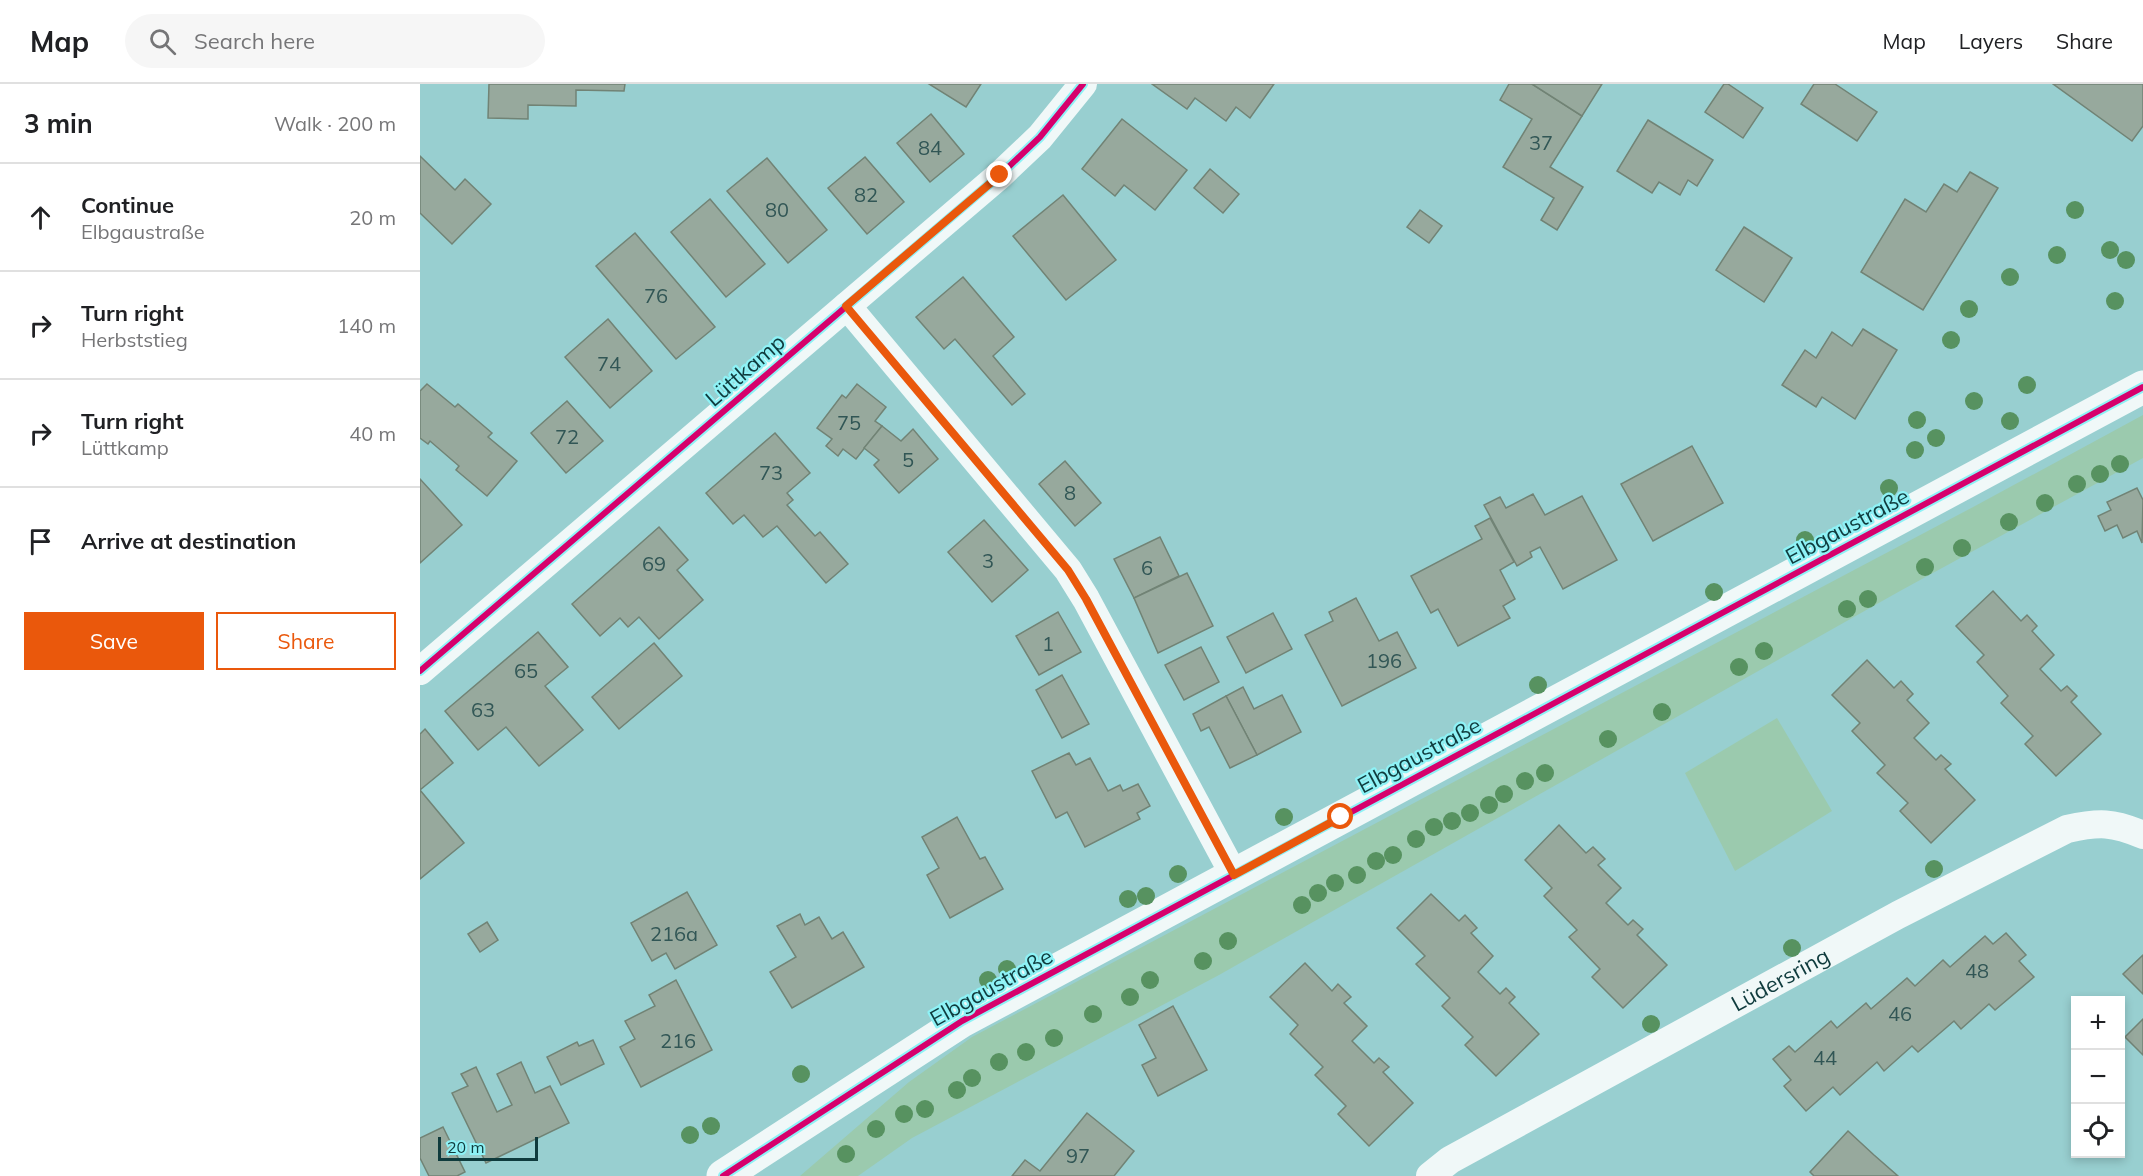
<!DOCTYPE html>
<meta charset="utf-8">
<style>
:root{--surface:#fff;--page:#f6f6f6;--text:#202124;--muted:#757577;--line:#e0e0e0;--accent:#ea580c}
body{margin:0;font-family:Mulish,sans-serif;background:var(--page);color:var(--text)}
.controls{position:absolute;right:18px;bottom:18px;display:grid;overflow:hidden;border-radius:0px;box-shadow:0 3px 9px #0003}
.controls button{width:54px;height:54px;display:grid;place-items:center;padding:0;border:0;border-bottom:2px solid var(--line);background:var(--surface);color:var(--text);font:30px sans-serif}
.scale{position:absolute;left:18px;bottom:15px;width:100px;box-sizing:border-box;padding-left:6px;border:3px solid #0f3b3d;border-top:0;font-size:16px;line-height:21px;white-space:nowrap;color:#0f3b3d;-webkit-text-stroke:4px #8ef2f6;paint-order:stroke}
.stop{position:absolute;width:18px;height:18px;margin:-14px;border:4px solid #ea580c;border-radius:50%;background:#fff}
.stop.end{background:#ea580c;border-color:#fff;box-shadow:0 2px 6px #0008}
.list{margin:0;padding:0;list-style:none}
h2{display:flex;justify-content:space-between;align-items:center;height:78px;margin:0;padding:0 24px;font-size:26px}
h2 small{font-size:20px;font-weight:400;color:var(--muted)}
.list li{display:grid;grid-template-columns:39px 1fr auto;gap:18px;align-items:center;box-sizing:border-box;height:108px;padding:0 24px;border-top:2px solid var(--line)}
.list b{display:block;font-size:22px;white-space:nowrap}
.list p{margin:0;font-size:20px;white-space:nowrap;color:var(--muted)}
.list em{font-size:20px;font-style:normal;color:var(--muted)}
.actions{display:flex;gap:12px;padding:18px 24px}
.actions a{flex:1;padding:14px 0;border:2px solid var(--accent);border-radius:0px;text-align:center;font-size:21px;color:var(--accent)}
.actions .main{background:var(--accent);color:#fff}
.icon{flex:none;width:33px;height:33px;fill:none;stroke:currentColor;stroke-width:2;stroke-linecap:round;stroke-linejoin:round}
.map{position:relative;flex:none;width:1723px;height:1092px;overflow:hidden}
header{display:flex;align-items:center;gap:36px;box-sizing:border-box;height:84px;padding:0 30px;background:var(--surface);border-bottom:2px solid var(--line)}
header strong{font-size:28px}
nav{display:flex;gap:33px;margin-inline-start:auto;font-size:21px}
.search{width:420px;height:54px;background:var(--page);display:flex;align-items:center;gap:15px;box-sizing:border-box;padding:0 21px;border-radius:33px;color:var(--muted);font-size:22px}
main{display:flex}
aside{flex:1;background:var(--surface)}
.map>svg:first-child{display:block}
.green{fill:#9bcaae}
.building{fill:#97a99d;stroke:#718375;stroke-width:1.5}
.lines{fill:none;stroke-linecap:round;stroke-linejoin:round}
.minor{stroke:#f0f8f8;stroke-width:28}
.primary{stroke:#f0f8f8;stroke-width:33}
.cycleway-casing{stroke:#8ef2f6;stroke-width:10}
.cycleway{stroke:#d6006c;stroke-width:6}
.tree{fill:#579260}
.route{stroke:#ea580c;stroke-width:8}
.labels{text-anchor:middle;stroke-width:4.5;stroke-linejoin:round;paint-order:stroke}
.number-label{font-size:20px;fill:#315655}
.street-label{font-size:22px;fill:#0f3b3d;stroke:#8ef2f6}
</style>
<header>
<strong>Map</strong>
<div class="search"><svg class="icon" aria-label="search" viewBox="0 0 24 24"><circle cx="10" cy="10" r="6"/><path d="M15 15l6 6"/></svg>Search here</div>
<nav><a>Map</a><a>Layers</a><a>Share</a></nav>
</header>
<main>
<aside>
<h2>3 min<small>Walk · 200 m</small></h2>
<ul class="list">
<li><svg class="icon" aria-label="ahead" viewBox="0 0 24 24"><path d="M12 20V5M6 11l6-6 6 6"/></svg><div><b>Continue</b><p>Elbgaustraße</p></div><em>20 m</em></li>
<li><svg class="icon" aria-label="right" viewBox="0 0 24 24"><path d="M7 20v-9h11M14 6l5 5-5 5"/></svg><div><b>Turn right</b><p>Herbststieg</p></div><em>140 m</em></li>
<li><svg class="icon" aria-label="right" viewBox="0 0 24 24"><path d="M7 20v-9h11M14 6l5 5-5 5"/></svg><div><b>Turn right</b><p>Lüttkamp</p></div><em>40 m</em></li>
<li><svg class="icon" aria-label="arrive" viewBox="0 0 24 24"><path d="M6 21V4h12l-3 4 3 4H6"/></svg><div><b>Arrive at destination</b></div></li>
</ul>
<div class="actions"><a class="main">Save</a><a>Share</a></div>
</aside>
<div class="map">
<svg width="1723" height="1092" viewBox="0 0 1723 1092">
<rect width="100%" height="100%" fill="#98cfd0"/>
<g class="green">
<path d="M1723,331V374L1480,507L799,891L492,1054L438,1092H380L489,998L552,953L1555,422Z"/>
<path d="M1357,634L1412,727L1315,787L1265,689Z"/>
</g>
<g class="building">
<path d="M69,0H205L204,7L156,6V22L108,21V35L68,34Z"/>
<path d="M509,0H561L546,23Z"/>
<path d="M732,0H854L830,34L816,23L806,37L775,14L767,25Z"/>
<path d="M1089,0H1112L1162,32L1130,83L1163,103L1137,146L1121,136L1134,114L1083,83L1112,35L1080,16Z"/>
<path d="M1112,0H1182L1162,32Z"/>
<path d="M1304,0H1308L1343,24L1323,54L1285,28Z"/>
<path d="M1394,0H1415L1457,28L1437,57L1381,20Z"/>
<path d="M1633,0H1723V42L1712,57Z"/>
<path d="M511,30L544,70L510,98L477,59Z"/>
<path d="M702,35L767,86L735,126L704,101L695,112L662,85Z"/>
<path d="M1228,36L1293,76L1277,102L1268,96L1260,111L1239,98L1232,109L1197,87Z"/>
<path d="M0,72L35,106L45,95L71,120L32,160L0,129Z"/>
<path d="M445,73L484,118L447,150L408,104Z"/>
<path d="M347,74L407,146L368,179L307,107Z"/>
<path d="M790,85L819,110L803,129L774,104Z"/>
<path d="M1550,88L1578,104L1503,226L1441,188L1485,115L1506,128L1524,100L1537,108Z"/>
<path d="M643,111L696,176L646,216L593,152Z"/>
<path d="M290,115L345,180L306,213L251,148Z"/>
<path d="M1000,126L1022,142L1009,159L987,143Z"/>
<path d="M1324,143L1372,174L1344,218L1296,186Z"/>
<path d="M215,149L295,243L256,275L176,182Z"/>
<path d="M543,193L594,253L573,272L605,310L592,321L535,255L524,265L496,233Z"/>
<path d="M188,235L232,287L190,324L145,273Z"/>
<path d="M1443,245L1477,266L1435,335L1402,313L1396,323L1362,301L1385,266L1396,274L1412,248L1432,262Z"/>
<path d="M7,300L35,323L38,320L72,349L68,353L97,377L67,412L36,386L39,382L10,357L8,360L0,354V307Z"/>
<path d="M437,300L466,323L455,337L462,342L436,375L423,365L418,372L406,362L412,355L397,344L422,311L426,314Z"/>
<path d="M147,317L183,357L146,389L111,349Z"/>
<path d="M462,342L481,357L493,345L518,375L479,409L454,381L459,376L444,364Z"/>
<path d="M355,349L390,389L367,409L373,416L367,421L395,452L400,448L428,480L406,499L357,442L343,453L324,431L313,440L286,409Z"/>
<path d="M1272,362L1303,419L1233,457L1201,400Z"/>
<path d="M645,377L681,419L655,442L619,400Z"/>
<path d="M0,395L42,441L0,479Z"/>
<path d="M1717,404L1723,416L1722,459L1717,447L1703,454L1697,441L1685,447L1678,432L1691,426L1687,418Z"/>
<path d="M1113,410L1125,431L1162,412L1197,476L1143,505L1120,463L1110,468L1112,473L1097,482L1064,421L1080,413L1086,424Z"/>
<path d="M1070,434L1094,478L1080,486L1095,515L1083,522L1090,534L1038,562L1018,525L1011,529L991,492L1062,455L1055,442Z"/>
<path d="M564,436L608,486L572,518L528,468Z"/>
<path d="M239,443L268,476L257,486L283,516L239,555L219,533L208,543L200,534L180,552L152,520Z"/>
<path d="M740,453L759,492L714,514L694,475Z"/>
<path d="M767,489L793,542L738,569L714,514Z"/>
<path d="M1573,507L1601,537L1607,531L1617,542L1612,547L1634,571L1620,585L1641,607L1647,602L1657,612L1651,618L1681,650L1636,692L1605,660L1613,652L1581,619L1588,612L1557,578L1564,571L1536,542Z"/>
<path d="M936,514L959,557L977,548L996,584L922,622L885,551L913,537L909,528Z"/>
<path d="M638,528L661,568L619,591L596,552Z"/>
<path d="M853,529L872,565L826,589L807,553Z"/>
<path d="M118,548L148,583L125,602L163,646L119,682L86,643L58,666L25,627Z"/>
<path d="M234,559L262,592L199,645L172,613Z"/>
<path d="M781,563L799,598L764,616L745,581Z"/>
<path d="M1447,576L1474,604L1481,597L1493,610L1487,616L1509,639L1494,654L1516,676L1521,671L1531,680L1525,685L1555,716L1511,759L1480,727L1488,719L1457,689L1465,681L1432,647L1440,639L1412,611Z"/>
<path d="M642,591L669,640L642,654L616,606Z"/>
<path d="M823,603L834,625L862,611L881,648L837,671L806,612Z"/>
<path d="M806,612L837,671L810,684L789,643L781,647L773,630Z"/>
<path d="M5,645L33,679L0,706L44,759L0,795V650Z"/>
<path d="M649,669L656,681L670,674L688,707L700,701L703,707L718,700L730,722L717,729L720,735L665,763L647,728L636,734L612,687Z"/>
<path d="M537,733L560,775L565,773L583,805L530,834L507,791L519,784L502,753Z"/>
<path d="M1139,741L1166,769L1173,763L1185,775L1178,781L1201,804L1186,819L1208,841L1213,836L1223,845L1217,851L1247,881L1203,924L1172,893L1180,885L1149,853L1157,846L1124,812L1132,804L1105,776Z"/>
<path d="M267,808L297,861L255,885L246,869L232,877L211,839Z"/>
<path d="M1011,810L1039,837L1045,831L1057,844L1051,849L1073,872L1058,888L1080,910L1086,904L1095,913L1089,919L1119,950L1076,992L1045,961L1053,953L1022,922L1030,914L996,880L1005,872L977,844Z"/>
<path d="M380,830L385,841L399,833L412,855L423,848L444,883L372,924L350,888L376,873L357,842Z"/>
<path d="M67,838L78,856L60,868L48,850Z"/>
<path d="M1586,849L1606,871L1599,877L1614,893L1575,926L1569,920L1541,945L1534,937L1498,968L1492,962L1464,987L1457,978L1420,1011L1413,1003L1386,1027L1364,1002L1371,996L1353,975L1369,962L1375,968L1411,937L1417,944L1446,919L1451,925L1487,894L1495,902L1523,876L1530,883L1565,852L1573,860Z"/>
<path d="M1723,871V910L1703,890Z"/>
<path d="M885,879L912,907L918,900L931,913L924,919L947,942L932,957L954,979L959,974L969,983L963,988L993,1019L949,1062L918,1030L926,1022L895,991L903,983L870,950L878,941L850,913Z"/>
<path d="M256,896L292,966L221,1003L200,963L215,955L205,937L235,922L229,911Z"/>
<path d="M753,922L787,986L738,1012L722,981L736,974L719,941Z"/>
<path d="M1723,935V971L1705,953Z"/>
<path d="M173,956L184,980L141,1001L127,973L157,958L159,962Z"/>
<path d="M101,978L115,1009L130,1002L149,1039L66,1079L32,1009L48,1002L41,990L56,983L77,1028L92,1021L77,990Z"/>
<path d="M667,1029L714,1067L694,1092H592L605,1076L620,1087Z"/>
<path d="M23,1043L45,1088L37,1092H9L0,1074V1054Z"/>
<path d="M1428,1047L1454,1071L1478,1092H1394L1390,1088Z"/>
</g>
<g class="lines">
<g class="minor">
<path d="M427,222L648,486L666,515L814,791"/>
<path d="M0,587L580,91L620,53L663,0"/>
<path id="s1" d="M1010,1092L1030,1076L1478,831L1647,745C1679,738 1693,738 1723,751"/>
</g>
<path class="primary" d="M303,1092L542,937L1723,303"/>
<g class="cycleway-casing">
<g id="cycleway">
<path d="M0,587L580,91L620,53L663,0"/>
<path d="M303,1092L542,937L1723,303"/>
</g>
</g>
<use href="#cycleway" class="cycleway"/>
</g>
<g class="tree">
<circle cx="1655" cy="126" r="9"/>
<circle cx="1690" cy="166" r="9"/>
<circle cx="1637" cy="171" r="9"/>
<circle cx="1706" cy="176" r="9"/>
<circle cx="1590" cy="193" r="9"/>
<circle cx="1695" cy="217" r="9"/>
<circle cx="1549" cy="225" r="9"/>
<circle cx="1531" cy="256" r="9"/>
<circle cx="1607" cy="301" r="9"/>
<circle cx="1554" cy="317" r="9"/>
<circle cx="1497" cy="336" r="9"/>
<circle cx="1590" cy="337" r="9"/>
<circle cx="1516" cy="354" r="9"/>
<circle cx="1495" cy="366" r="9"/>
<circle cx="1700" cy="380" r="9"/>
<circle cx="1680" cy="390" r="9"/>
<circle cx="1657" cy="400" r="9"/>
<circle cx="1469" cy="404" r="9"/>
<circle cx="1625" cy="419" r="9"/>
<circle cx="1589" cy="438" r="9"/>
<circle cx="1385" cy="456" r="9"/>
<circle cx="1542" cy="464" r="9"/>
<circle cx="1505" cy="483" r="9"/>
<circle cx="1294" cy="508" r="9"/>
<circle cx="1448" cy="515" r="9"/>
<circle cx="1427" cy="525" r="9"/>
<circle cx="1344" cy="567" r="9"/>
<circle cx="1319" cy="583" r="9"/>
<circle cx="1118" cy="601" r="9"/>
<circle cx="1242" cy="628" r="9"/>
<circle cx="1188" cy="655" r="9"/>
<circle cx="1125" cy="689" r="9"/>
<circle cx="1105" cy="697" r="9"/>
<circle cx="1084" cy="710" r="9"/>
<circle cx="1069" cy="721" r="9"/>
<circle cx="1050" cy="729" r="9"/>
<circle cx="864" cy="733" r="9"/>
<circle cx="1032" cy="737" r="9"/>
<circle cx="1014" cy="743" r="9"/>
<circle cx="996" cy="755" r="9"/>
<circle cx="973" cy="771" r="9"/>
<circle cx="956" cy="777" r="9"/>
<circle cx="1514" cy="785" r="9"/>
<circle cx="758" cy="790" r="9"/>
<circle cx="937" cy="791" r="9"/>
<circle cx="915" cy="799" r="9"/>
<circle cx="898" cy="809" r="9"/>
<circle cx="726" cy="812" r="9"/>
<circle cx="708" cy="815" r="9"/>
<circle cx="882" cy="821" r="9"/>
<circle cx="808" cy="857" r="9"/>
<circle cx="1372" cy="864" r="9"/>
<circle cx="783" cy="877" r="9"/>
<circle cx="587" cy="885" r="9"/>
<circle cx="568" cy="896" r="9"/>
<circle cx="730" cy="896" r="9"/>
<circle cx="710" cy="913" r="9"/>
<circle cx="673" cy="930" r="9"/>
<circle cx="1231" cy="940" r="9"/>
<circle cx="634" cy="954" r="9"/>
<circle cx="606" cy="968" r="9"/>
<circle cx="579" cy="978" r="9"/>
<circle cx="381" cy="990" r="9"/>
<circle cx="552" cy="994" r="9"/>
<circle cx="537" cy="1006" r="9"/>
<circle cx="505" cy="1025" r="9"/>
<circle cx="484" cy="1030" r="9"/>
<circle cx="291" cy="1042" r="9"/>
<circle cx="456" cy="1045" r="9"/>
<circle cx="270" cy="1051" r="9"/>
<circle cx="426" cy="1070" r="9"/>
</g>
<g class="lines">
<path class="route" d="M580,91L426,222L648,486L666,515L814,791L921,733"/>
</g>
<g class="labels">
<g class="number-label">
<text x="1121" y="66">37</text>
<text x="510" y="71">84</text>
<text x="446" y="118">82</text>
<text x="357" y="133">80</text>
<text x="236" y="219">76</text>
<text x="189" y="287">74</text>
<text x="429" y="346">75</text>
<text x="147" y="360">72</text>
<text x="488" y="383">5</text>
<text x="351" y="396">73</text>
<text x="650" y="416">8</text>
<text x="568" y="484">3</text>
<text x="234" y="487">69</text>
<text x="727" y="491">6</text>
<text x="628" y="567">1</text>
<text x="964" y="584">196</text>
<text x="106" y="594">65</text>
<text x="63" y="633">63</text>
<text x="254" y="857">216a</text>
<text x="1557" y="894">48</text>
<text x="1480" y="937">46</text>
<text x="258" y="964">216</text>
<text x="1405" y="981">44</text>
<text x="658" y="1079">97</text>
</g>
<g class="street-label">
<text transform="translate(325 286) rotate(-41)" y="8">Lüttkamp</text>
<text transform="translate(1427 442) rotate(-28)" y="8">Elbgaustraße</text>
<text transform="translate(999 671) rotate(-28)" y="8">Elbgaustraße</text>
<text dy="8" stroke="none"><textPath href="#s1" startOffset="402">Lüdersring</textPath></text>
<text transform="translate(571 903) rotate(-29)" y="8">Elbgaustraße</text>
</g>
</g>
</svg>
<div class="controls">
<button>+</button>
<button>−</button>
<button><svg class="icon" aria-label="locate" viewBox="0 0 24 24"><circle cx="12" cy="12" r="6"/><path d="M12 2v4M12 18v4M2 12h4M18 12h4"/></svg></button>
</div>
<div class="scale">20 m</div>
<div class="stop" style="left:921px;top:733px"></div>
<div class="stop end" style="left:580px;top:91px"></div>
</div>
</main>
